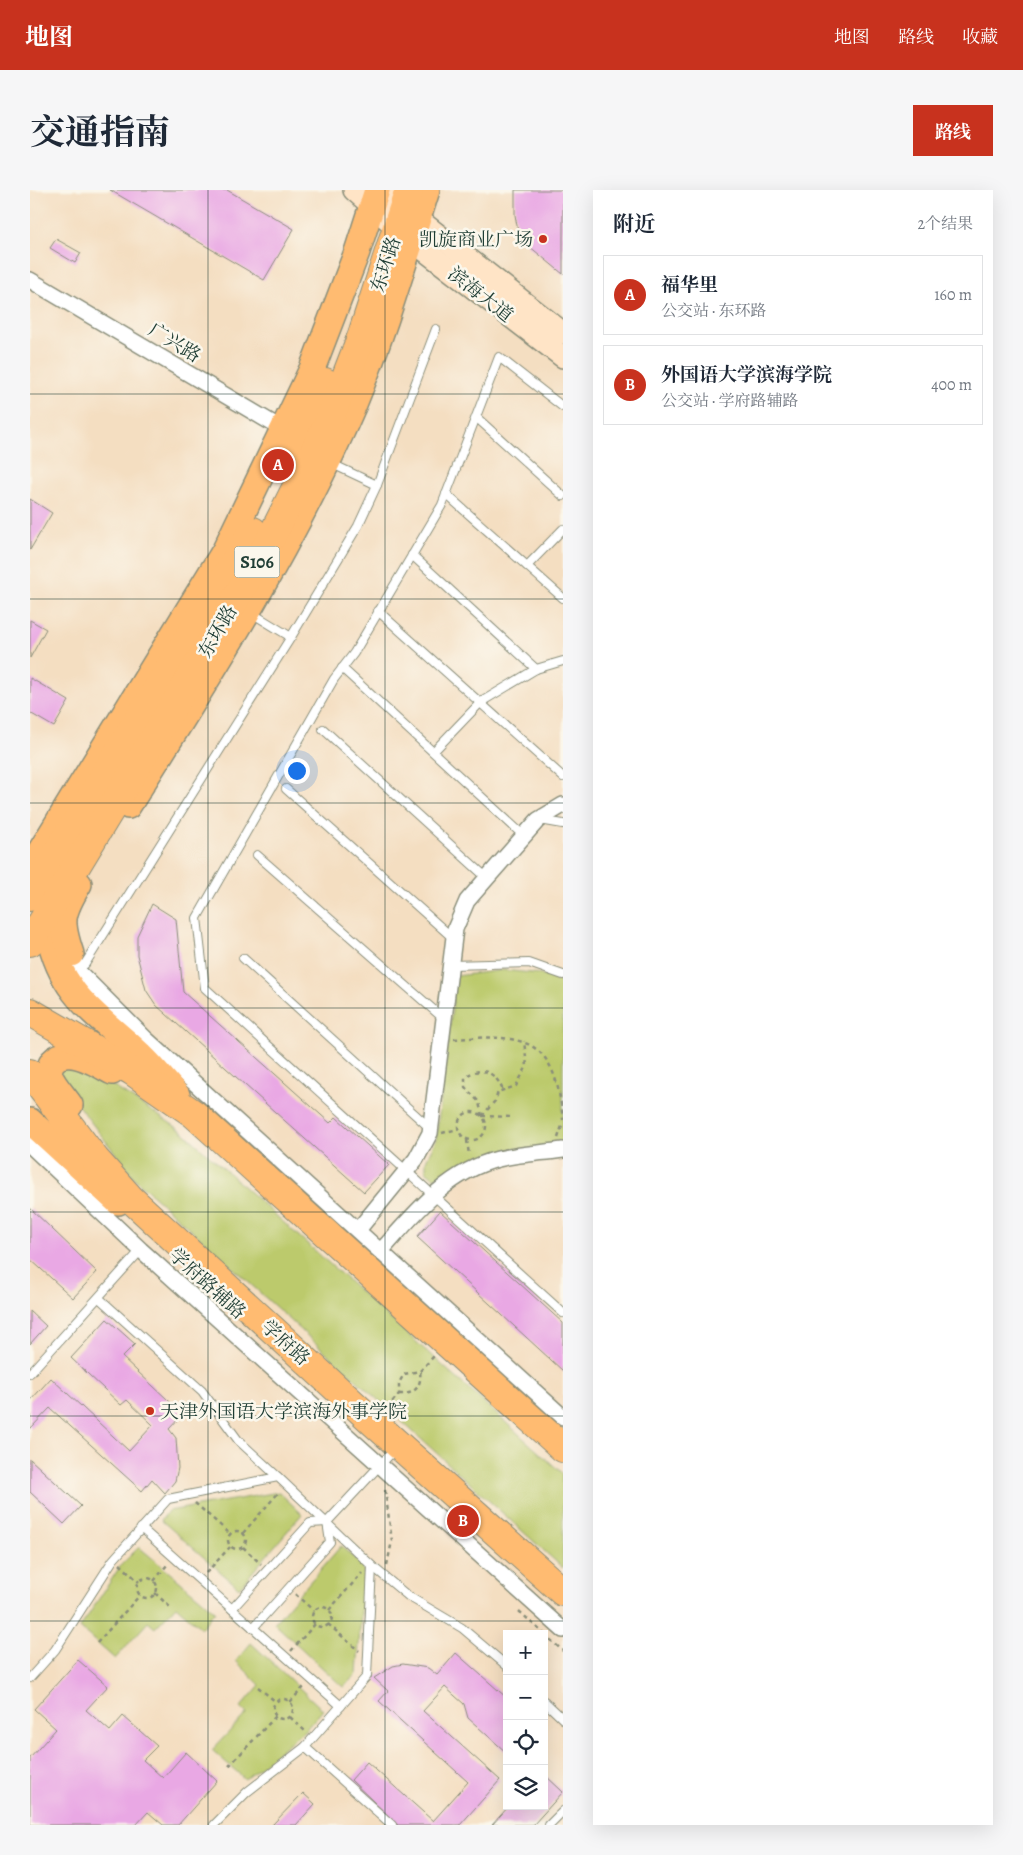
<!DOCTYPE html>
<html lang="zh">
<meta charset="utf-8">
<style>
:root{--surface:#fff;--page:#f6f6f7;--text:#1f2937;--muted:#747a83;--line:#e0e1e3;--accent:#c8321e}
body{margin:0;font-family:Alegreya,"Noto Serif SC",serif;background:var(--page);color:var(--text)}
.controls{position:absolute;right:15px;bottom:15px;display:grid;overflow:hidden;border-radius:0px;box-shadow:0 5px 20px #0002}
.controls button{width:45px;height:45px;display:grid;place-items:center;padding:0;border:0;border-bottom:1px solid var(--line);background:var(--surface);color:var(--text);font:25px sans-serif}
.you{position:absolute;left:266px;top:580px;width:18px;height:18px;margin:-12px;border:4px solid #fff;border-radius:50%;background:#1a73e8;box-shadow:0 0 0 8px #1a73e833}
.badge{display:grid;place-items:center;width:32px;height:32px;border-radius:50%;background:var(--accent);color:#fff;font-size:16px;font-weight:700}
.pin{position:absolute;translate:-50% -50%;border:2px solid #fff;box-shadow:0 1px 5px #0006}
.list{margin:0;padding:0;list-style:none}
h2{display:flex;justify-content:space-between;align-items:center;height:65px;margin:0;padding:0 20px;font-size:21px}
h2 small{font-size:16px;font-weight:400;color:var(--muted)}
.list li{display:grid;grid-template-columns:32px 1fr auto;gap:15px;align-items:center;box-sizing:border-box;height:80px;margin:0 10px 10px;padding:0 10px;border:1px solid var(--line);border-radius:0px}
.list b{display:block;font-size:19px;white-space:nowrap}
.list p{margin:0;font-size:16px;white-space:nowrap;color:var(--muted)}
.list em{font-size:16px;font-style:normal;color:var(--muted)}
.icon{flex:none;width:28px;height:28px;fill:none;stroke:currentColor;stroke-width:2;stroke-linecap:round;stroke-linejoin:round}
.map{position:relative;flex:none;width:533px;height:1635px;overflow:hidden;border-radius:0px}
header{display:flex;align-items:center;gap:30px;box-sizing:border-box;height:70px;padding:0 25px;background:var(--accent);color:#fff}
header strong{font-size:24px}
nav{display:flex;gap:28px;margin-inline-start:auto;font-size:18px}
.intro{display:flex;align-items:center;justify-content:space-between;box-sizing:border-box;height:120px;padding:0 30px}
h1{margin:0;font-size:35px}
.button{padding:12px 22px;border-radius:0px;background:var(--accent);color:#fff;font-size:18px;font-weight:700}
main{display:flex;gap:30px;padding:0 30px}
aside{flex:1;background:var(--surface);border-radius:0px;box-shadow:0 5px 20px #0002}
.map>svg:first-child{display:block}
.green{fill:#bcca6c;stroke:#6e8450}
.building{fill:#e9a8e4}
.lines{fill:none;stroke-linecap:round;stroke-linejoin:round}
.lane-casing{stroke:#8a8e7a;stroke-width:10}
.street-casing{stroke:#8a8e7a;stroke-width:18}
.secondary-casing{stroke:#8a8e7a;stroke-width:24}
.primary-casing{stroke:#8a8e7a;stroke-width:28}
.highway-casing{stroke:#8a8e7a;stroke-width:30}
.path{stroke:#8a8e7a;stroke-width:2.5;stroke-dasharray:4 4;stroke-linecap:butt}
.lane{stroke:#fff;stroke-width:8}
.street{stroke:#fff;stroke-width:15}
.secondary{stroke:#ffe4c6;stroke-width:21}
.primary{stroke:#ffbb71;stroke-width:25}
.highway{stroke:#ffbb71;stroke-width:28}
.grid{fill:none;stroke:#1f3d34;stroke-width:1;stroke-opacity:0.55}
.poi-dot{fill:#c8321e;stroke:#fbf7ec;stroke-width:2}
.labels{text-anchor:middle;stroke-width:5;stroke-linejoin:round;paint-order:stroke}
.shield{fill:#fbf7ec;stroke:#61756b;stroke-width:1}
.shield-label{font-size:18px;font-weight:bold;fill:#1f3d34}
.poi-label{font-size:19px;fill:#1f3d34;stroke:#fbf7ec;text-anchor:end}
.street-label{font-size:19px;fill:#1f3d34;stroke:#fbf7ec}
</style>
<header>
<strong>地图</strong>
<nav><a>地图</a><a>路线</a><a>收藏</a></nav>
</header>
<div class="intro"><h1>交通指南</h1><a class="button">路线</a></div>
<main>
<div class="map">
<svg width="533" height="1635" viewBox="0 0 533 1635">
<rect width="100%" height="100%" fill="#fbf7ec"/>
<filter id="ink" filterUnits="userSpaceOnUse"><feTurbulence type="fractalNoise" baseFrequency=".02" numOctaves="2"/><feDisplacementMap in="SourceGraphic" scale="10" xChannelSelector="R" yChannelSelector="G"/><feConvolveMatrix kernelMatrix="1 2 1 2 8 2 1 2 1" color-interpolation-filters="sRGB"/></filter>
<filter id="wash" filterUnits="userSpaceOnUse"><feTurbulence type="fractalNoise" baseFrequency=".0096" numOctaves="4" result="noise"/><feDisplacementMap in="SourceGraphic" scale="20" xChannelSelector="R" yChannelSelector="G"/><feGaussianBlur stdDeviation="1.12" result="paint"/><feColorMatrix in="noise" values="0 0 0 0 0 0 0 0 0 0 0 0 0 0 0 0 0 1.4 0 .05"/><feComposite in="paint" operator="in"/></filter>
<g filter="url(#wash)">
<rect width="100%" height="100%" fill="#f4dec1"/>
<g class="green">
<path d="M473,780L511,784L533,793V953L438,971L404,988L396,981V971L406,949L426,786Z"/>
<path d="M44,871L151,940L533,1284V1378L106,990L29,891V877Z"/>
<path d="M249,1302L272,1324L209,1398L131,1330L139,1321Z"/>
<path d="M311,1356L334,1377L327,1484L313,1497L244,1433Z"/>
<path d="M109,1357L185,1421L171,1438L146,1416L125,1438L118,1432L85,1469L50,1438L91,1375Z"/>
<path d="M221,1453L293,1520L275,1540L215,1589L182,1560L217,1523L211,1517L230,1495L206,1471Z"/>
</g>
<g id="blocks">
<g class="building">
<path d="M80,0H197L264,39L234,90Z"/>
<path d="M485,0H533V84L499,56L488,41L485,25Z"/>
<path d="M26,49L51,63L45,73L20,58Z"/>
<path d="M0,309L22,323L0,360Z"/>
<path d="M0,430L16,439L0,468Z"/>
<path d="M0,488L39,511L24,537L0,523Z"/>
<path d="M122,714L146,729L153,802L300,933L306,927L359,975L334,1002L126,815L116,800L107,765V746Z"/>
<path d="M0,1018L67,1082L43,1108L0,1069Z"/>
<path d="M410,1021L533,1133V1181L387,1047Z"/>
<path d="M0,1121L16,1136L0,1154Z"/>
<path d="M77,1129L105,1154L92,1167L153,1224L139,1239L146,1248L148,1278L145,1291L135,1303L122,1289L112,1301L20,1218L0,1239V1211L21,1188L99,1261L123,1235L97,1210L91,1215L41,1168Z"/>
<path d="M0,1269L51,1316L34,1334L0,1302Z"/>
<path d="M426,1463L477,1508V1563L438,1528L434,1514L415,1497L393,1521L470,1590L430,1635H368L321,1590L337,1572L403,1631L438,1592L349,1511L358,1501L344,1488L363,1476L373,1474L398,1478L407,1485Z"/>
<path d="M48,1470L78,1496L56,1520L80,1541L93,1526L127,1556L113,1570L133,1588L156,1562L187,1591L148,1635H133L118,1622L106,1635H0V1568L26,1539L4,1519Z"/>
<path d="M514,1584L533,1602L503,1635H462L479,1616H514Z"/>
<path d="M273,1603L285,1614L266,1635H242Z"/>
</g>
</g>
</g>
<g filter="url(#ink)">
<use href="#blocks" fill-opacity="0" stroke="#8a8e7a" stroke-width="1"/>
<g class="lines">
<g class="lane-casing">
<g id="lane">
<path d="M533,217L469,167L412,315L324,463L304,489L167,728L175,798L533,1123"/>
<path d="M446,227L533,306"/>
<path d="M300,273L347,295"/>
<path d="M416,304L533,408"/>
<path d="M382,365L506,479"/>
<path d="M497,376L533,339"/>
<path d="M348,421L533,587"/>
<path d="M220,422L261,447"/>
<path d="M312,478L494,646"/>
<path d="M293,539L457,688"/>
<path d="M404,561L451,512L506,479L533,471"/>
<path d="M256,599L424,749"/>
<path d="M510,630L533,634"/>
<path d="M227,665L414,829"/>
<path d="M213,768L401,939"/>
<path d="M55,774L261,447L328,336L347,295L406,139"/>
<path d="M421,775L499,773L533,785"/>
<path d="M69,1108L172,1201L208,1250L248,1287"/>
<path d="M0,1183L111,1060"/>
<path d="M111,1338L311,1516"/>
<path d="M342,1376L378,1406L432,1438L477,1476"/>
<path d="M202,1419L280,1333L297,1332L366,1258"/>
<path d="M223,1438L300,1352L297,1332"/>
<path d="M0,1488L25,1460L83,1370L138,1309L248,1287L342,1376L337,1486L275,1557L217,1602L184,1635"/>
<path d="M514,1511L533,1529"/>
<path d="M275,1557L362,1635"/>
<path d="M519,1635L533,1621"/>
</g>
</g>
<g class="street-casing">
<g id="street">
<path d="M0,90L259,243"/>
<path d="M41,764L49,782L116,849L533,1227"/>
<path d="M0,955L111,1060L533,1440"/>
<path d="M328,1040L386,969L400,943L425,739L437,711L457,688L508,630L533,615"/>
<path d="M351,1061C385,1023 417,982 468,969C489,964 512,963 533,960"/>
</g>
</g>
<g class="secondary-casing">
<g id="secondary">
<path d="M324,0L381,50L533,167"/>
<path d="M351,0L533,143"/>
</g>
</g>
<g class="primary-casing">
<g id="primary">
<path d="M98,616C180,486 263,356 324,214C353,145 374,72 397,0"/>
<path d="M0,678L195,360L282,179L327,62L347,0"/>
<path d="M19,744C32,810 73,827 116,870C127,881 137,894 147,905"/>
<path d="M41,764C30,731 31,724 49,694"/>
<path d="M40,915C34,906 24,896 20,886C19,881 20,875 23,871C38,855 67,874 82,882"/>
<path d="M0,931L88,1012"/>
</g>
</g>
<g class="highway-casing">
<g id="highway">
<path d="M259,269L295,192"/>
<path d="M0,707L223,341"/>
<path d="M0,752L153,500L242,346L297,236L332,145L379,0"/>
<path d="M0,822L102,881L164,924L533,1258"/>
<path d="M0,883L65,969L101,1009L344,1233L533,1402"/>
</g>
</g>
<g class="path">
<path d="M424,849C497,844 525,848 533,930"/>
<circle cx="442" cy="936" r="14"/>
<path d="M452,926L465,911L468,902L486,896L497,876L494,851"/>
<path d="M452,926L449,912L435,897V887C453,874 467,884 473,901"/>
<path d="M452,926L484,927"/>
<path d="M412,943L428,939"/>
<path d="M528,948L533,933"/>
<path d="M437,950L439,965"/>
<path d="M369,1204C385,1205 392,1196 390,1181"/>
<path d="M357,1218L369,1204V1193L374,1184L390,1181L404,1166"/>
<path d="M355,1300L362,1351L357,1375"/>
<path d="M165,1313L199,1343"/>
<circle cx="207" cy="1350" r="9"/>
<path d="M213,1343L250,1301"/>
<path d="M213,1357L231,1374"/>
<path d="M90,1374L109,1392"/>
<path d="M176,1383L200,1357"/>
<circle cx="117" cy="1398" r="10"/>
<path d="M124,1391L137,1375"/>
<path d="M125,1403L142,1419"/>
<path d="M265,1404L284,1421"/>
<circle cx="292" cy="1427" r="10"/>
<path d="M299,1420L332,1383"/>
<path d="M489,1421L514,1444"/>
<path d="M298,1434L329,1461"/>
<path d="M514,1444L533,1461"/>
<path d="M67,1453L110,1405"/>
<path d="M261,1461L285,1434"/>
<path d="M228,1497L246,1512"/>
<circle cx="253" cy="1519" r="10"/>
<path d="M260,1512L274,1497"/>
<path d="M260,1527L276,1542"/>
<path d="M199,1576L246,1526"/>
</g>
<use href="#lane" class="lane"/>
<use href="#street" class="street"/>
<use href="#secondary" class="secondary"/>
<use href="#primary" class="primary"/>
<use href="#highway" class="highway"/>
</g>
</g>
<path class="grid" d="M178,0V1635M355,0V1635M0,204H533M0,409H533M0,613H533M0,818H533M0,1022H533M0,1226H533M0,1431H533"/>
<g class="poi-dot">
<circle cx="513" cy="49" r="5"/>
<circle cx="120" cy="1221" r="5"/>
</g>
<g class="labels">
<rect class="shield" x="204.5" y="356.5" width="45" height="31" rx="4"/>
<g class="shield-label">
<text x="227" y="378">S106</text>
</g>
<g class="poi-label">
<text x="503" y="56">凯旋商业广场</text>
<text x="130" y="1228" text-anchor="start">天津外国语大学滨海外事学院</text>
</g>
<g class="street-label">
<text transform="translate(355 74) rotate(-72)" y="7">东环路</text>
<text transform="translate(451 104) rotate(38)" y="7">滨海大道</text>
<text transform="translate(145 152) rotate(31)" y="7">广兴路</text>
<text transform="translate(187 441) rotate(-60)" y="7">东环路</text>
<text transform="translate(178 1093) rotate(42)" y="7">学府路辅路</text>
<text transform="translate(256 1152) rotate(42)" y="7">学府路</text>
</g>
</g>
</svg>
<div class="controls">
<button>+</button>
<button>−</button>
<button><svg class="icon" aria-label="locate" viewBox="0 0 24 24"><circle cx="12" cy="12" r="6"/><path d="M12 2v4M12 18v4M2 12h4M18 12h4"/></svg></button>
<button><svg class="icon" aria-label="layers" viewBox="0 0 24 24"><path d="M12 4l9 5-9 5-9-5zM3 14l9 5 9-5"/></svg></button>
</div>
<div class="you"></div>
<div class="pin badge" style="left:248px;top:275px">A</div>
<div class="pin badge" style="left:433px;top:1331px">B</div>
</div>
<aside>
<h2>附近<small>2个结果</small></h2>
<ul class="list">
<li><span class="badge">A</span><div><b>福华里</b><p>公交站 · 东环路</p></div><em>160 m</em></li>
<li><span class="badge">B</span><div><b>外国语大学滨海学院</b><p>公交站 · 学府路辅路</p></div><em>400 m</em></li>
</ul>
</aside>
</main>
